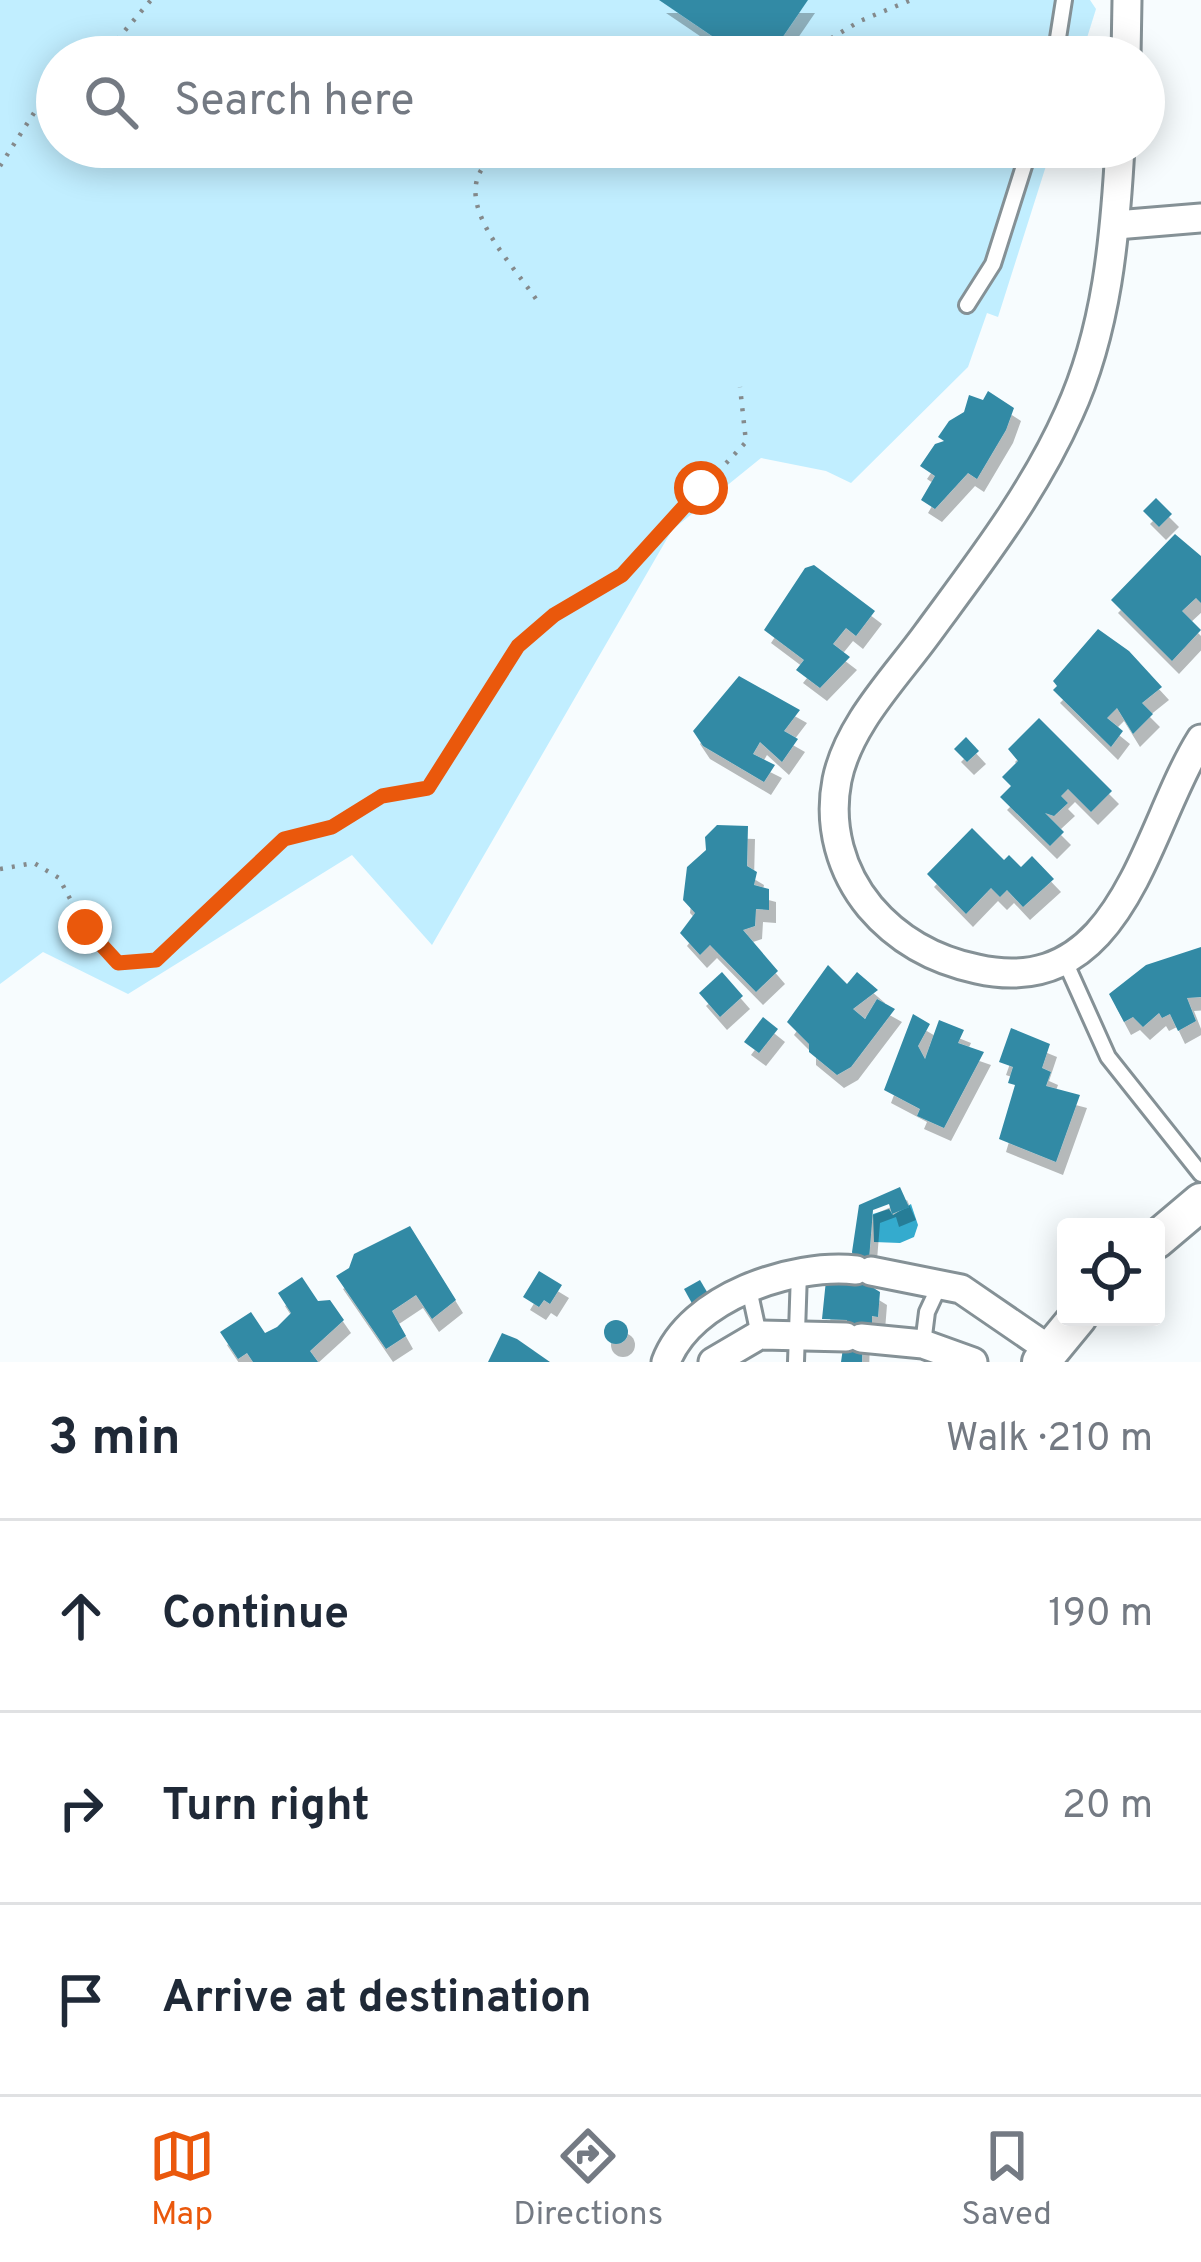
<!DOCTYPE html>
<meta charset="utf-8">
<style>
:root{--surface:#fff;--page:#f6f6f7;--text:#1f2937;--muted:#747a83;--line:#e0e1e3;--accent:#ea580c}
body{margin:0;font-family:Overpass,sans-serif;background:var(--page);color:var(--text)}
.controls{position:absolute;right:36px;bottom:36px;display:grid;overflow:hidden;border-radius:12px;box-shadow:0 6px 30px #0003}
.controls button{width:108px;height:108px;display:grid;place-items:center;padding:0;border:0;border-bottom:3px solid var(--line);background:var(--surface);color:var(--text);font:60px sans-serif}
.stop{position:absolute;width:36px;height:36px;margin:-27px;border:9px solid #ea580c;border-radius:50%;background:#fff}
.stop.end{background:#ea580c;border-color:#fff;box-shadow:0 3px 12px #0008}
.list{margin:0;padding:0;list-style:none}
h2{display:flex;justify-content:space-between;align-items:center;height:156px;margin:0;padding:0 48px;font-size:51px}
h2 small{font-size:39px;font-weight:400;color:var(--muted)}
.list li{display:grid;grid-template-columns:78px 1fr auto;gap:36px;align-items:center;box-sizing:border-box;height:192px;padding:0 48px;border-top:3px solid var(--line)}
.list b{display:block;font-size:45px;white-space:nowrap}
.list em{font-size:39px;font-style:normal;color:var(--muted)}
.icon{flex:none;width:66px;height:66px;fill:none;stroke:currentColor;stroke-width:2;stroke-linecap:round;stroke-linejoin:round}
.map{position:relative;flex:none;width:1201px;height:1362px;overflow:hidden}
.search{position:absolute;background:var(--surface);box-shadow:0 6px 30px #0003;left:36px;right:36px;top:36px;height:132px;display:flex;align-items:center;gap:30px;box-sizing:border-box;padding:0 42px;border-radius:66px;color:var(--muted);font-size:45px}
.sheet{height:732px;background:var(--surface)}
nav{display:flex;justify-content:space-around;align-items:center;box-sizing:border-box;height:168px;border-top:3px solid var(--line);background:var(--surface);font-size:33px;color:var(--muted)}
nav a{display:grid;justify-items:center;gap:6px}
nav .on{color:var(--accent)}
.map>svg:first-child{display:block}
.green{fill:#c1eeff}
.water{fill:#34abce}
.building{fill:#338aa5;filter:url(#shadow)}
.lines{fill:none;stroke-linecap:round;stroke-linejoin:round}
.service-casing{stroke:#859196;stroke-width:20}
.minor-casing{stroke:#859196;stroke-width:33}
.secondary-casing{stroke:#859196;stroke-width:42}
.path{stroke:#858a8c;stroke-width:4.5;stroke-dasharray:3 9;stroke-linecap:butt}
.service{stroke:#fff;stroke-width:14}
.minor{stroke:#fff;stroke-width:27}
.secondary{stroke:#fff;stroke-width:36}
.route{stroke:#ea580c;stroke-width:15}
</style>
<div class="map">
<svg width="1201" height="1362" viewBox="0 0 1201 1362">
<defs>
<filter id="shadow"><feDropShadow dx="7" dy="13" stdDeviation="0" flood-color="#0004"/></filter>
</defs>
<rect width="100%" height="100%" fill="#f7fcfe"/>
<path class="green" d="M0,0H1090L1096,9L1081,57H57V147H1052L998,317L987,313L968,367L851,483L826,471L761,458L672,530L432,945L352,855L128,994L43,952L0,984Z"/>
<path class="water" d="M911,1204L918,1225L914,1237L900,1243L874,1242L873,1214L889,1209L893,1215Z"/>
<g class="building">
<path d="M659,0H808L769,57H743Z"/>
<path d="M988,391L1014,408L1006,430L977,479L968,473L935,509L921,500L935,476L920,466L935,444L944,441L938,437L949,421L964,412L969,395L983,400Z"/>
<path d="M1156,498L1172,514L1159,527L1143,511Z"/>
<path d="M1175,534L1201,556V603L1196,598L1182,611L1201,630L1172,661L1111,600Z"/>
<path d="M814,565L875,611L856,636L846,628L833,644L850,657L820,688L796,670L804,660L764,630L805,568Z"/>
<path d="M1098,629L1129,651L1162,687L1142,703L1153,714L1133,734L1117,708L1107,718L1123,731L1111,747L1053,690L1057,686L1053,681Z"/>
<path d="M739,676L800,710L784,731L798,739L782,762L760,742L753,754L775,765L764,782L703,746L693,731Z"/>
<path d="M1039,718L1112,791L1091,812L1068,789L1061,796L1068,803L1054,816L1045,813L1064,832L1050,846L1000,797L1011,786L1002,777L1018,761L1008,749Z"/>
<path d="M966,737L979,751L967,762L954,749Z"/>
<path d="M717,825L748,826L747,866L757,872L754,885L769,889V910L756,909L755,926L743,930L778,971L756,992L710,945L700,955L680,933L695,913L683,900L687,867L706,850L705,837Z"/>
<path d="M972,828L1004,860L1009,855L1021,867L1032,856L1054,879L1023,907L1007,890L1000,897L991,888L966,914L927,874Z"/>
<path d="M1201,947V997L1187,998L1196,1021L1178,1031L1170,1014L1162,1018L1159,1013L1143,1027L1133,1017L1124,1022L1109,994L1146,965Z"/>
<path d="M828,965L847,984L857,972L878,990L853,1009L865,1019L877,999L895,1009L851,1067L837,1075L809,1052V1044L787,1022Z"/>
<path d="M722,972L743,996L720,1017L699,993Z"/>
<path d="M913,1014L930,1024L918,1046L925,1059L939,1020L964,1030L958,1043L984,1052L944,1128L917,1116L920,1109L884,1090Z"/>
<path d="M763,1017L778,1029L759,1053L744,1042Z"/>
<path d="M1011,1028L1050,1044L1042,1068L1051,1072L1046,1086L1080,1095L1056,1162L999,1139L1015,1085L1008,1083L1013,1067L999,1062Z"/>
<path d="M900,1187L909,1207L892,1214L889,1204L873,1210L867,1284L880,1292L878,1317L872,1316V1324L863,1323L862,1362H841L847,1320L822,1319L826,1280L856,1270L852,1252L859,1205Z"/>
<path d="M410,1226L456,1300L432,1319L416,1295L392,1311L406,1336L386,1349L336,1276L349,1268L354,1254Z"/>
<path d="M539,1271L562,1285L550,1304L544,1300L539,1307L523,1297Z"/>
<path d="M302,1277L318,1301L330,1300L344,1320L310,1351L318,1362H253L247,1353L238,1359L220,1332L251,1312L265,1333L277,1327L291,1313L278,1293Z"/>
<path d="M700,1280L710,1297L694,1307L684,1289Z"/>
<circle cx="616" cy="1332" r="12"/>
<path d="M502,1333L517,1339L550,1362H488Z"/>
</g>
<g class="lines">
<g class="service-casing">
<g id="service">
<path d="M1055,57L1064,0"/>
<path d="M967,305L993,264L1030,147"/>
<path d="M1064,959L1108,1057L1201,1174"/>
<path d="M749,1289L759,1335"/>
<path d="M923,1344L927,1312L941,1282"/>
<path d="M796,1362L799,1272"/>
</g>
</g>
<g class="minor-casing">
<g id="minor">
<path d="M1126,57L1127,0"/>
<path d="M1120,147C1115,237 1107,330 1069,413C1033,494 979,563 927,634C895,678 848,725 837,780C828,826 841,872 870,907C898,940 934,960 977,969C1123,1002 1145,828 1201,739"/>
<path d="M1116,225L1201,218"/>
<path d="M871,1271L961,1289L1050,1350"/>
<path d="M861,1338L923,1344L973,1362"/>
<path d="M666,1362C690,1297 793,1263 856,1270"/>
<path d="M713,1362L759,1335L846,1337"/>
</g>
</g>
<g class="secondary-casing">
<g id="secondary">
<path d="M1156,1240L1201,1202"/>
<path d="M1041,1362L1078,1317"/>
</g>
</g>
<g class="path">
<path d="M86,57L116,41L151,0"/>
<path d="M800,57L860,21L911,0"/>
<path d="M508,147C434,185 505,254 536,299"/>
<path d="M0,166L57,77"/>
<path d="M0,869L34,863L59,878L85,927L119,963L156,960L283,839L332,827L381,796L427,788L518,646L554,615L621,575L746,442L740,387"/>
</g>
<use href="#service" class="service"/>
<use href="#minor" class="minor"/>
<use href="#secondary" class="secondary"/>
</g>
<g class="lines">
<path class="route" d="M85,927L118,963L156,960L284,839L332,827L382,796L428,788L518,646L554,615L622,575L701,488"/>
</g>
</svg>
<div class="controls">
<button><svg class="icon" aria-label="locate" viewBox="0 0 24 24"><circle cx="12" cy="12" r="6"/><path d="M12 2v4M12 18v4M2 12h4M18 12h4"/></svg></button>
</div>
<div class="stop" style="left:701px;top:488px"></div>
<div class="stop end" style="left:85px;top:927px"></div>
<div class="search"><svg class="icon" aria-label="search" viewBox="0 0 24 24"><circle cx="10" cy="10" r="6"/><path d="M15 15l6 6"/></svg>Search here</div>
</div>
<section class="sheet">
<h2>3 min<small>Walk · 210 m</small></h2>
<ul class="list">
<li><svg class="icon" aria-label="ahead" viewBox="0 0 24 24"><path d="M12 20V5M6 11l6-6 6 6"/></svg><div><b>Continue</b></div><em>190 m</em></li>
<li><svg class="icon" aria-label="right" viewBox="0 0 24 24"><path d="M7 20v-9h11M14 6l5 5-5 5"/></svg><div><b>Turn right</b></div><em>20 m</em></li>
<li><svg class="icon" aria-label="arrive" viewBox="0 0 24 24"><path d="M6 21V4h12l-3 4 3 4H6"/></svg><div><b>Arrive at destination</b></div></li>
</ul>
</section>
<nav>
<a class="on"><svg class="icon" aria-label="map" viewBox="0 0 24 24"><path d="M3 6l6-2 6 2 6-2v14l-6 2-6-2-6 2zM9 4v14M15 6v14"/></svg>Map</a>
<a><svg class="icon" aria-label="directions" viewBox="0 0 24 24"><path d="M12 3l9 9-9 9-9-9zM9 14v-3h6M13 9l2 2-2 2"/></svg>Directions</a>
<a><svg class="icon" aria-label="saved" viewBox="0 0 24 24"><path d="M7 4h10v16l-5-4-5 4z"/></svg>Saved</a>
</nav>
